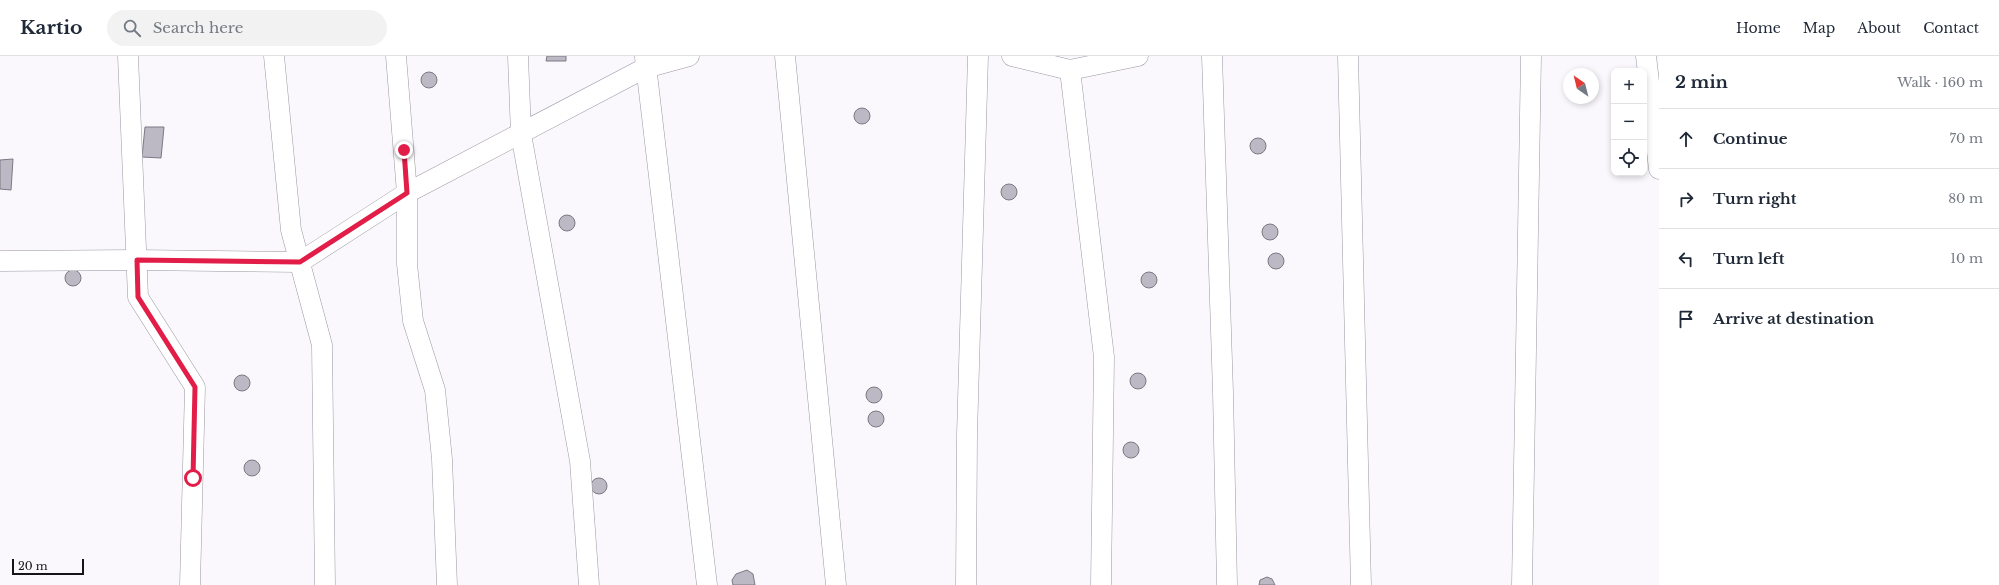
<!DOCTYPE html>
<meta charset="utf-8">
<style>
:root{--surface:#fff;--page:#f2f2f3;--text:#1f2937;--muted:#747a83;--line:#e0e1e3}
body{margin:0;font-family:"Libre Baskerville",serif;background:var(--page);color:var(--text)}
.controls{position:absolute;right:12px;top:12px;display:grid;overflow:hidden;border-radius:8px;box-shadow:0 2px 6px #0003}
.controls button{width:36px;height:36px;display:grid;place-items:center;padding:0;border:0;border-bottom:1px solid var(--line);background:var(--surface);color:var(--text);font:20px sans-serif}
.compass{position:absolute;left:1563px;top:12px;width:36px;height:36px;border-radius:50%;background:var(--surface);box-shadow:0 2px 6px #0003;rotate:325deg}
.scale{position:absolute;left:12px;bottom:10px;width:72px;box-sizing:border-box;padding-left:4px;border:2px solid #151418;border-top:0;font-size:11px;line-height:14px;white-space:nowrap;color:#151418;-webkit-text-stroke:3px #faf8fd;paint-order:stroke}
.stop{position:absolute;width:12px;height:12px;margin:-9px;border:3px solid #e11d48;border-radius:50%;background:#fff}
.stop.end{background:#e11d48;border-color:#fff;box-shadow:0 1px 4px #0008}
.list{margin:0;padding:0;list-style:none}
h2{display:flex;justify-content:space-between;align-items:center;height:52px;margin:0;padding:0 16px;font-size:17px}
h2 small{font-size:13px;font-weight:400;color:var(--muted)}
.list li{display:grid;grid-template-columns:26px 1fr auto;gap:12px;align-items:center;box-sizing:border-box;height:60px;padding:0 16px;border-top:1px solid var(--line)}
.list b{display:block;font-size:15px;white-space:nowrap}
.list em{font-size:13px;font-style:normal;color:var(--muted)}
.icon{flex:none;width:22px;height:22px;fill:none;stroke:currentColor;stroke-width:2;stroke-linecap:round;stroke-linejoin:round}
.map{position:relative;flex:none;width:1659px;height:529px;overflow:hidden}
header{display:flex;align-items:center;gap:24px;box-sizing:border-box;height:56px;padding:0 20px;background:var(--surface);border-bottom:1px solid var(--line)}
header strong{font-size:19px}
nav{display:flex;gap:22px;margin-inline-start:auto;font-size:14px}
.search{width:280px;height:36px;background:var(--page);display:flex;align-items:center;gap:10px;box-sizing:border-box;padding:0 14px;border-radius:22px;color:var(--muted);font-size:15px}
main{display:flex}
aside{flex:1;background:var(--surface)}
.map>svg:first-child{display:block}
.building{fill:#bcb8c4;stroke:#7c7884}
.lines{fill:none;stroke-linecap:round;stroke-linejoin:round}
.street-casing{stroke:#9b97a2;stroke-width:21}
.street{stroke:#fff;stroke-width:20}
.route{stroke:#e11d48;stroke-width:5}
</style>
<header>
<strong>Kartio</strong>
<div class="search"><svg class="icon" aria-label="search" viewBox="0 0 24 24"><circle cx="10" cy="10" r="6"/><path d="M15 15l6 6"/></svg>Search here</div>
<nav><a>Home</a><a>Map</a><a>About</a><a>Contact</a></nav>
</header>
<main>
<div class="map">
<svg width="1659" height="529" viewBox="0 0 1659 529">
<rect width="100%" height="100%" fill="#faf8fd"/>
<g class="building">
<path d="M547,0H566V5H546Z"/>
<circle cx="429" cy="24" r="8"/>
<circle cx="862" cy="60" r="8"/>
<path d="M145,71H164L161,102L142,101Z"/>
<circle cx="1258" cy="90" r="8"/>
<path d="M13,103L11,134L0,133V104Z"/>
<circle cx="1009" cy="136" r="8"/>
<circle cx="567" cy="167" r="8"/>
<circle cx="1270" cy="176" r="8"/>
<circle cx="1276" cy="205" r="8"/>
<circle cx="73" cy="222" r="8"/>
<circle cx="1149" cy="224" r="8"/>
<circle cx="1138" cy="325" r="8"/>
<circle cx="242" cy="327" r="8"/>
<circle cx="874" cy="339" r="8"/>
<circle cx="876" cy="363" r="8"/>
<circle cx="1131" cy="394" r="8"/>
<circle cx="252" cy="412" r="8"/>
<circle cx="599" cy="430" r="8"/>
<path d="M747,514L753,518L755,529H733L732,524L736,518Z"/>
<path d="M1267,521L1272,523L1275,529H1259L1260,524Z"/>
</g>
<g class="lines">
<g class="street-casing">
<g id="street">
<path d="M128,0L138,241L195,331L190,529"/>
<path d="M274,0L291,174L322,289L325,529"/>
<path d="M396,0L407,137V208L413,265L435,334L442,403L447,529"/>
<path d="M518,0L521,78L580,405L589,529"/>
<path d="M785,0L836,529"/>
<path d="M1012,0L1070,14L1138,0"/>
<path d="M1212,0L1223,336L1227,529"/>
<path d="M1348,0L1361,529"/>
<path d="M1646,0L1659,113"/>
<path d="M645,1L707,529"/>
<path d="M1070,14L1104,301L1101,529"/>
<path d="M0,205L137,204L300,206L407,137L645,12L689,0"/>
<path d="M966,529L967,379L978,0"/>
<path d="M1522,529L1531,0"/>
</g>
</g>
<use href="#street" class="street"/>
</g>
<g class="lines">
<path class="route" d="M193,422L195,331L138,241L137,204L300,206L407,137L404,94"/>
</g>
</svg>
<div class="controls">
<button>+</button>
<button>−</button>
<button><svg class="icon" aria-label="locate" viewBox="0 0 24 24"><circle cx="12" cy="12" r="6"/><path d="M12 2v4M12 18v4M2 12h4M18 12h4"/></svg></button>
</div>
<svg class="compass" viewBox="-18 -18 36 36"><path d="M0-13l5 13h-10z" fill="#e53935"/><path d="M0 13l5-13h-10z" fill="#747a83"/></svg>
<div class="scale">20 m</div>
<div class="stop" style="left:193px;top:422px"></div>
<div class="stop end" style="left:404px;top:94px"></div>
</div>
<aside>
<h2>2 min<small>Walk · 160 m</small></h2>
<ul class="list">
<li><svg class="icon" aria-label="ahead" viewBox="0 0 24 24"><path d="M12 20V5M6 11l6-6 6 6"/></svg><div><b>Continue</b></div><em>70 m</em></li>
<li><svg class="icon" aria-label="right" viewBox="0 0 24 24"><path d="M7 20v-9h11M14 6l5 5-5 5"/></svg><div><b>Turn right</b></div><em>80 m</em></li>
<li><svg class="icon" aria-label="left" viewBox="0 0 24 24"><path d="M17 20v-9H6M10 6l-5 5 5 5"/></svg><div><b>Turn left</b></div><em>10 m</em></li>
<li><svg class="icon" aria-label="arrive" viewBox="0 0 24 24"><path d="M6 21V4h12l-3 4 3 4H6"/></svg><div><b>Arrive at destination</b></div></li>
</ul>
</aside>
</main>
